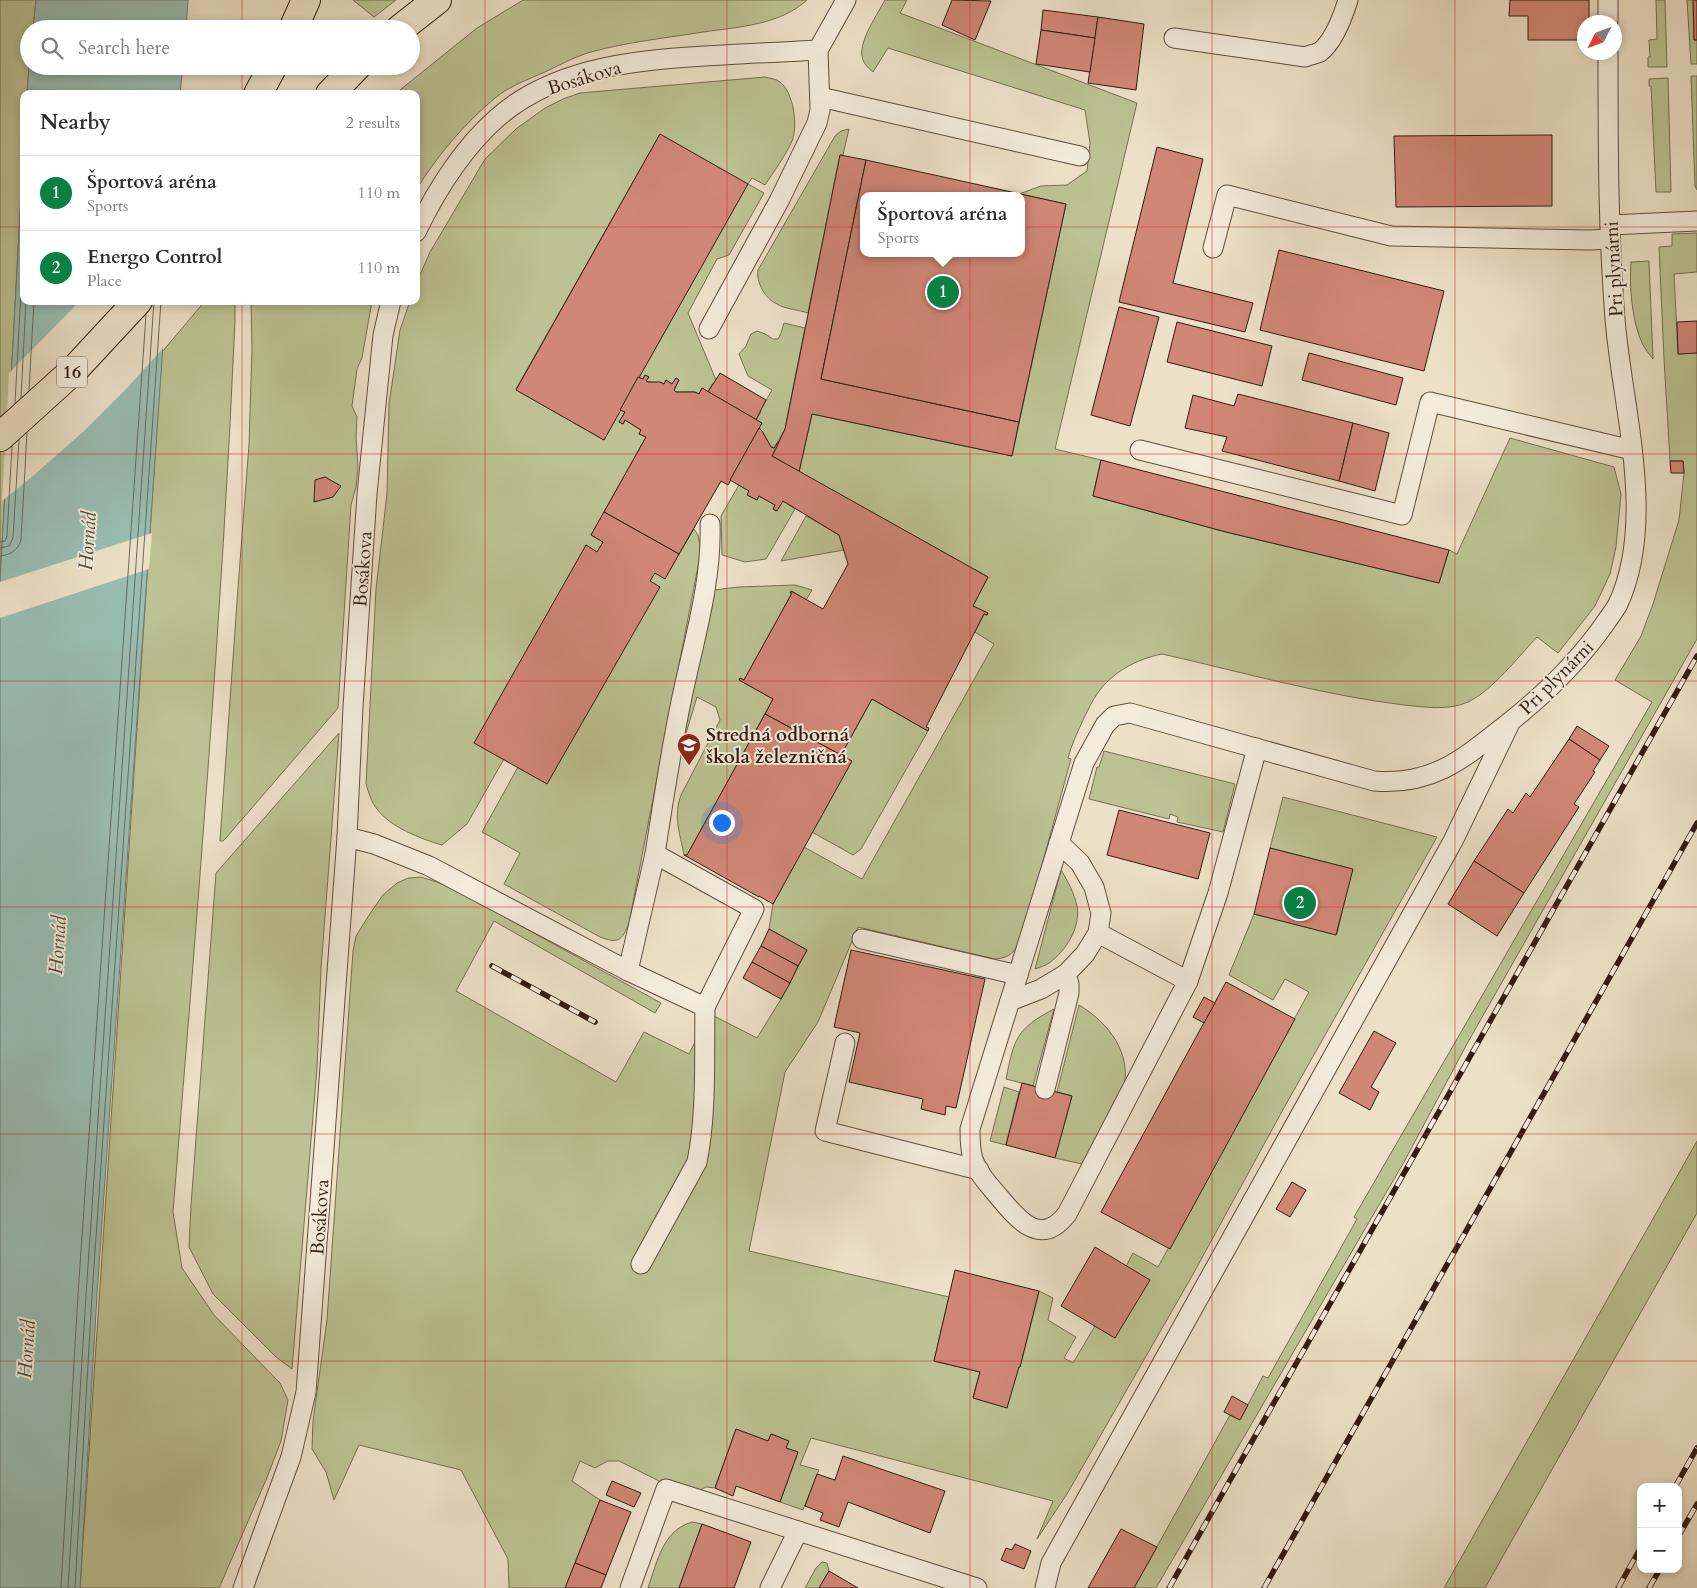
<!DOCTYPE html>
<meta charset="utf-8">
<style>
:root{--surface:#fff;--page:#f2f2f3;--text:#2b2b33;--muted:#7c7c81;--line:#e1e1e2;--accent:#0b8043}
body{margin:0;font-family:Cardo,serif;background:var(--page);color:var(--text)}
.controls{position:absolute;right:15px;bottom:15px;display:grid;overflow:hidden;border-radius:10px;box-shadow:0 2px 8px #0003}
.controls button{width:45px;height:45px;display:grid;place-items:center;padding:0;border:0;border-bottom:1px solid var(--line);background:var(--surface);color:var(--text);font:25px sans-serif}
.compass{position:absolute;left:1577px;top:15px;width:45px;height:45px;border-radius:50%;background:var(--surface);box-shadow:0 2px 8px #0003;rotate:228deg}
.you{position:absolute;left:721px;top:822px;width:18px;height:18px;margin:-12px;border:4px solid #fff;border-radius:50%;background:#1a73e8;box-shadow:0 0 0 8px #1a73e833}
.badge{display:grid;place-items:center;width:32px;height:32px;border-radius:50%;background:var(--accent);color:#fff;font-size:16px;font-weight:700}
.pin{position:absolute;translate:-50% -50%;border:2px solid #fff;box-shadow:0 1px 5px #0006}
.popup{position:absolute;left:860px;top:192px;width:165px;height:65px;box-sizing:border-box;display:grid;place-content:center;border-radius:10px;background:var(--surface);filter:drop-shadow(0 1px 4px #0005);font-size:16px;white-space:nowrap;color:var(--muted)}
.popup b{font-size:19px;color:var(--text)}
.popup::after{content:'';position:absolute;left:50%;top:100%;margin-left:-10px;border:10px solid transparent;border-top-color:var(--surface)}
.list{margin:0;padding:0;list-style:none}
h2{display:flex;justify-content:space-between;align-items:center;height:65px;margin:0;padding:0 20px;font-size:21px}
h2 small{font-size:16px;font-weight:400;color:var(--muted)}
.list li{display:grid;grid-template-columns:32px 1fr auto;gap:15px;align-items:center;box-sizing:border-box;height:75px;padding:0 20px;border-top:1px solid var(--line)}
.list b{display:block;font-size:19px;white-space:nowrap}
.list p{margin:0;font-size:16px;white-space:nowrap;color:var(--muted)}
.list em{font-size:16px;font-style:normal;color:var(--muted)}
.icon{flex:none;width:28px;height:28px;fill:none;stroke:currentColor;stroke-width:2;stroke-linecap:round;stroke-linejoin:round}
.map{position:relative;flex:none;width:1697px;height:1588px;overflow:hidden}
.search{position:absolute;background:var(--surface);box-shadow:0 2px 8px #0003;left:20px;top:20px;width:400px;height:55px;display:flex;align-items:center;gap:12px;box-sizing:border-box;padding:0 18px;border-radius:28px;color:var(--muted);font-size:19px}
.panel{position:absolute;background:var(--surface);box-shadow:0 2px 8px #0003;left:20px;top:90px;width:400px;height:215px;border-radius:10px}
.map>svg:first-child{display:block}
.green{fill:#bcc293;stroke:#786f52}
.water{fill:#99beb3;stroke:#707d72}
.pier{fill:#ece1c7}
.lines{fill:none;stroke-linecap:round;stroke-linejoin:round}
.shore{stroke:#666d62;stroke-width:1}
.building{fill:#d18777;stroke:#331c10;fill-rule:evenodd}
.lane-casing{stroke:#614d3e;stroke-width:21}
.highway-casing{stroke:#331c10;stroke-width:30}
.lane{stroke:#f3ecdb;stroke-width:19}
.highway{stroke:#ece1c7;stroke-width:28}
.rail-casing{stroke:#331c10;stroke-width:5.5}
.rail{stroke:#f3ecdb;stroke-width:4;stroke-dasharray:11;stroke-linecap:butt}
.grid{fill:none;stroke:#d62828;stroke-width:1;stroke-opacity:0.55}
.labels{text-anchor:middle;stroke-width:4;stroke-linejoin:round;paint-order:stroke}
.shield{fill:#f3ecdb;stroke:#6d5a4d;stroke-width:1}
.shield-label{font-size:18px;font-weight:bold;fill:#331c10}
.street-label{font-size:19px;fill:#331c10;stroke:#f3ecdb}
.poi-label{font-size:19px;font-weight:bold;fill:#331c10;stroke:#f3ecdb;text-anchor:start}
.water-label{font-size:20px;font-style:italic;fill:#524d41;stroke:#f3ecdb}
</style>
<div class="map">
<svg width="1697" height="1588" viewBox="0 0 1697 1588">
<rect width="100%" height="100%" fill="#ece1c7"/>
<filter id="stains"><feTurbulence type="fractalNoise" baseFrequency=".004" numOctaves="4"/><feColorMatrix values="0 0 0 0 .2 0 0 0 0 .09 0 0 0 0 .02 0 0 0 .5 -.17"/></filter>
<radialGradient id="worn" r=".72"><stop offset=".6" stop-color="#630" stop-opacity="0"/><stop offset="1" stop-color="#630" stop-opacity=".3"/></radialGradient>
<g class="green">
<path d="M0,0H36L33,29H29V66L27,94H24V141L0,582Z"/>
<path d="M353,0H396L374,17Z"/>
<path d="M523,0H807C780,25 738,27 703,32C666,38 627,42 591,52C573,57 555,68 538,75C524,81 507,88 495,98C464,124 437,156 416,190V94H395L477,28Z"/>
<path d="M885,0H907L900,13L1137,103L1055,449L1101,460L1093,496L1226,532L1439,583L1449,550L1457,554L1510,438L1614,467L1621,494L1616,547L1610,574L1595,606L1558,653L1537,637C1518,657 1493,690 1468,702C1448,711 1425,707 1404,705C1322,695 1242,672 1162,654C1137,659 1112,672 1097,694C1092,701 1088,710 1084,718C1078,731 1072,743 1068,758L1071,759L1022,938C1015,951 1011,958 995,959L858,927L818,1022L785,1072L749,1251L949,1297L934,1361L980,1372L973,1397L1020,1367L1039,1291L1053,1298L1048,1320L1076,1337L1064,1358L1073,1363L1095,1326L1133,1253L1158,1267L1309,992L1285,979L1273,1000L1229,975L1254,914L1337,934L1352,869L1270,848L1283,797L1437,837L1285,1106L1192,1276L1067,1494L1037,1539L1053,1501L811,1438L800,1465L819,1470L803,1510L780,1502L798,1452L786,1448L788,1441L772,1434L768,1441L736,1429L715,1488L706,1487L694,1493L665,1484L619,1461H608L595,1468L580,1461L572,1481L600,1500L565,1588H509L508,1559L461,1470L359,1445L334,1500L326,1472L312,1449L313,1421L327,1320L353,951L356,936L371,912L383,895L397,883L408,878L421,877L437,882L459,892L661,1003L655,1013L494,921L456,991L616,1082L644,1032L689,1054L700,1032L704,1163L712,1015L757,1038L781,999L807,950L769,929L773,904L804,847L862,879L994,644L975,632L984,614L987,615L988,613L973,606L988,577L799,472L812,414L1012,456L1066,204L1019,194L1041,186L1067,185L1087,171L1090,143L1085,110L888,48L873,72C868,68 863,63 862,56C859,41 878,13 885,0Z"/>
<path d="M1656,0H1665L1667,67H1648V57H1650L1649,40L1657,39Z"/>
<path d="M1687,0H1693L1694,40H1697V64H1691Z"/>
<path d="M1691,76H1697V190L1695,186Z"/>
<path d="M765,77C769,78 776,79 780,82C794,93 798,126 792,141C785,157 774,171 765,185L752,178L748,184L764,193L729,255L717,259L688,313L716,380L714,384H712L708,392L702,388L699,394L695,392H676L674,390L679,380L676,378L672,384L666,380L664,384C658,381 652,384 646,381L649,377L645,375L643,379L638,377L660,134L516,389L604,440L620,410L625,412L619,422L623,424L625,420L641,430L639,434L646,437L591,535L603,542L597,552L586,545L504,759L467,824L442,845C421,839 390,827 377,809C371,802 369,793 366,784L376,589L387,494L389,404L400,330L410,301H416V284L430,252L485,159L516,129L545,108L563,99L580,93Z"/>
<path d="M1668,78L1671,192H1656L1651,86H1649V79Z"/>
<path d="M849,129L843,155H840L808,313C799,310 785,309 777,304C765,299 756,282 758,270L835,136L841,131Z"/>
<path d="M1697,233V272L1674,274L1678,354L1697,353V639L1468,1042L1404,1162L1156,1588H1134L1230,1415L1240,1420L1263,1376L1268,1378L1357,1219L1354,1217L1652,702L1615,680L1641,636L1653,604L1679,520L1684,473L1683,461H1670L1664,359L1659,247L1672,246V234Z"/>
<path d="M1649,261L1653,359C1649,354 1645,349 1642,343C1632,321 1629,286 1631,262Z"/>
<path d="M205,301H235V321C222,619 197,915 173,1212L182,1268L214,1315L280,1383L288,1400L281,1441L266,1480L219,1588H80L162,352Z"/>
<path d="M251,301H372L362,358L357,369L352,406L357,417L356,437L358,467L356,487L351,505L338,708L226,838L223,841H220L238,588L249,445L252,349Z"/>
<path d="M784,323L805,328L785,429L774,448C767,444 766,434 759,428L762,423L756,420L761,412L760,411L772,390L748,376L739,354L746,346L751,334L757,331L765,334L773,339H778L781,333Z"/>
<path d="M739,485L749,491L748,495L757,500L759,496L775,505L773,509L776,511L783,501L795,509L766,559L745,562L722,555L721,516Z"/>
<path d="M806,516L839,535L844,550L781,561Z"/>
<path d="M694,529L698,535L701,551L629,923C622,941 618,944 600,937L504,884L520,853L482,832L518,767L655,573L665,578Z"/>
<path d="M795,585L812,590L806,600L792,591L791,593H792L744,680L740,678L739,680L773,699L687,855H684C680,833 673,817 681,795L720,720L716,707L697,697L684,740L680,739L714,590L738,587Z"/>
<path d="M872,699L928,731L861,849L853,855L812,832L841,755Z"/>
<path d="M339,733L321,969L317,1068L292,1369L276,1357L213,1294L189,1247L191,1205L216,873Z"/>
<path d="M1104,751L1235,784L1223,832L1177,822L1178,817L1170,814L1169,819L1089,799L1097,767H1099Z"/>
<path d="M1061,870C1068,881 1074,893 1077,906C1081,927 1066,951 1049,963C1045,966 1040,967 1035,969Z"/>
<path d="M1079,1005C1109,1023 1133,1054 1123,1090L1082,1164L1055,1158L1072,1096L1057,1092Z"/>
<path d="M1054,1009L1033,1086L1006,1079C1014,1039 1016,1029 1054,1009Z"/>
<path d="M1004,1087L1019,1092L1006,1145L990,1141Z"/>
<path d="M1697,1141V1213L1485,1588H1444Z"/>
<path d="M692,1522L702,1524L679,1588H648C657,1562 663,1530 692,1522Z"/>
<path d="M822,1562L827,1563L829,1571L819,1588H805L816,1568Z"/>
</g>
<g class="water">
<path d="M36,0H188L186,29H33Z"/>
<path d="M29,66H183L180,94H27Z"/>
<path d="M24,141V301H166L97,1295L80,1588H0V582Z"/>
</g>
<g class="pier">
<path d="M80,301H168L165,346L128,387L83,432L33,476L2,501L9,373Z"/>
<path d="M152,533L149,569L0,618V582Z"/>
</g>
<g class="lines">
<g class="shore">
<path d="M29,390L34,301"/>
<path d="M21,398L26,301"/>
<path d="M15,404L24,234"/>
<path d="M0,542L5,541L7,536L12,446"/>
<path d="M0,548L9,546L13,538L19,440"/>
<path d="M0,556C11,555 18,550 21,540L27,433"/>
<path d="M61,1588L78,1294L146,315"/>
<path d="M68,1588L86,1295L154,301"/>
<path d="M75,1588L92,1295L161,301"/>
</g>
</g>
<g class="building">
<path d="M952,0L991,1L975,40L942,25Z"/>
<path d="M1510,0H1589V22H1584V40H1528V16H1509Z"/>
<path d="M1693,0H1697V40H1694Z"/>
<path d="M1043,10L1098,17L1095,38L1041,30Z"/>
<path d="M1098,17L1144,24L1136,90L1088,83Z"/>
<path d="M1041,30L1095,38L1090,72L1036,64Z"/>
<path d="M660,134L748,184L604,440L516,390Z"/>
<path d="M1552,135V206L1396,207L1394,136Z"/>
<path d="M1157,147L1203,159L1173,283L1253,303L1245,332L1119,302Z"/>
<path d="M840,155L866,160L821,379L1019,422L1012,456L812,414L799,472L772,456L785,429Z"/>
<path d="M866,160L1066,204L1019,422L821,379ZM864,196H1022V253H864Z"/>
<path d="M1279,250L1444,291L1424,371L1260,330Z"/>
<path d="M1119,307L1159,317L1130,426L1091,415Z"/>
<path d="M1697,321V353L1678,354L1677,322Z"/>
<path d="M1177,322L1272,346L1262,386L1167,362Z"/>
<path d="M1309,353L1403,378L1396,405L1302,380Z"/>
<path d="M720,373L766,400L756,420L708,392Z"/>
<path d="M645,375L649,377L646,381L648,382H660L664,384L666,380L672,384L676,378L679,380L674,390L676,392H695L699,394L702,388L762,423L728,485L721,481L679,554L604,512L646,437L639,434L641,430L625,420L623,424L619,422L625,412L620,410L638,377L643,379Z"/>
<path d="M1238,394L1353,423L1339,481L1222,451L1227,437L1185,428L1193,395L1234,406Z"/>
<path d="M1353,423L1389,433L1375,491L1339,481Z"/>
<path d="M759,428L762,431L771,447L774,448L778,442H779L772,456L988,577L973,606L988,613L987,615L984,614L926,727L929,728L928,731L872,699L841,755L765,714L773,699L739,680L740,678L744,680L792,593H790L791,591L823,609L848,564L839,535L783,501L777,511L773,509L775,505L759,496L757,500L747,495L749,491L730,480Z"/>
<path d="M1101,460L1449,550L1439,583L1226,532L1093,496Z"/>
<path d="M1670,461H1683L1684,473H1671Z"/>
<path d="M325,477L341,486L333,497L314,502L315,480Z"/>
<path d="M604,512L679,554L665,579L655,573L650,581L660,587L547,784L474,743L586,545L597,552L603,542L591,535Z"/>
<path d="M765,714L852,761L773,904L759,896V897L684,855H687Z"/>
<path d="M1577,726L1609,746L1600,760L1569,739Z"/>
<path d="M1569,739L1600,760L1593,771L1595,772L1574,804L1579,807L1524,893L1474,861L1508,809L1513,813L1526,793L1530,797Z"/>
<path d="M1119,810L1210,833L1198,879L1107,855Z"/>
<path d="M1270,848L1353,869L1336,935L1254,914Z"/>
<path d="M1474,861L1524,893L1497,936L1448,904Z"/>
<path d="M769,929L807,950L798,966L761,946Z"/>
<path d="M761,946L798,966L790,983L752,962Z"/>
<path d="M851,950L985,979L956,1108L946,1106L945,1115L921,1109L923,1099L849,1082L860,1033L834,1027Z"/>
<path d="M752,962L790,983L781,999L743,978Z"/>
<path d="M1226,982L1295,1019L1170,1249L1101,1212Z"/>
<path d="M1204,997L1215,1003L1204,1023L1193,1017Z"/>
<path d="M1374,1031L1396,1043L1371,1087L1379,1092L1370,1110L1339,1093Z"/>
<path d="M1022,1083L1072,1096L1055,1158L1006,1145Z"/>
<path d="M1292,1182L1306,1190L1290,1217L1276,1209Z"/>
<path d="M1095,1247L1150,1280L1115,1338L1061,1306Z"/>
<path d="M955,1270L1039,1291L1020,1367H1019L1007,1408L973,1398L980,1372L934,1361Z"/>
<path d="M1232,1396L1248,1405L1240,1420L1224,1412Z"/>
<path d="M736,1429L768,1441L771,1434L789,1441L786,1448L798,1452L780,1502L736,1486L733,1496L715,1488Z"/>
<path d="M843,1456L945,1491L930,1533L848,1502L839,1527L820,1520L823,1513L805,1506L817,1474L835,1480Z"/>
<path d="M612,1481L641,1493L634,1507L606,1495Z"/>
<path d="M600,1500L631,1512L606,1575L575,1563Z"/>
<path d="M702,1524L751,1542L734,1588H679Z"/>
<path d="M1121,1529L1157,1547L1134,1588H1088Z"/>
<path d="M1015,1544L1031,1551L1024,1569L1001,1560L1006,1548L1012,1550Z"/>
<path d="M575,1563L606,1575L601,1588H565Z"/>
<path d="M829,1571L858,1588H819Z"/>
</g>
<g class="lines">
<g class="lane-casing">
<g id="lane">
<path d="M1608,0V22"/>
<path d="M1174,38L1305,57C1309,55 1316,54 1320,52C1334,41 1343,16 1348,0"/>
<path d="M820,97L1080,156"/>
<path d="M1610,225L1697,221"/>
<path d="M416,232C436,191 463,148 497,118C558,64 647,59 723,55C755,53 786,52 818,50"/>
<path d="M1213,248L1227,195L1391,236L1590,240L1610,239"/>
<path d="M709,329L779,201L817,123L820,110L818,50L846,0"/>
<path d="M1140,450L1402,515L1430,402L1632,450"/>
<path d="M1257,748L1218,893L1188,981L1067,1214C1041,1247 1019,1221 1000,1198C990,1186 978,1174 973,1159C970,1150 970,1139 970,1129L1084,763L1105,725L1114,716L1130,713L1374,781C1432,786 1463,759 1506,725C1543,696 1579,661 1606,622C1610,616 1615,610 1618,604C1657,520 1622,407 1615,319C1608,230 1608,141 1608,52"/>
<path d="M347,837L374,844L429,866L628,971L705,1007C704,1057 707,1113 697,1162L641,1264"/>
<path d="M1098,933L1188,981"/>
<path d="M862,939L1018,975"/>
<path d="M628,971L655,854"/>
<path d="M1010,1001L1041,989L1066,974L1085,954L1098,933L1101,913L1094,887L1080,863L1059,843"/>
<path d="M705,1007L754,909L655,854C663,802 671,749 682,697C694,640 712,582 710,524"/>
<path d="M845,1043L825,1131L979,1170"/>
<path d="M1045,1089L1069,993V984L1066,974"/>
<path d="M243,1588L291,1457L306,1392L347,837L353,707L367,494L383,335L391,301"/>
<path d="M630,1588L666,1489L977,1588"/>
<path d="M770,1588L798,1531"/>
<path d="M1045,1588L1051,1563L1453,841L1509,725"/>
</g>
</g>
<g class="highway-casing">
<g id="highway">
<path d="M293,29L306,0"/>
<path d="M400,29L437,0"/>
<path d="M258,94L273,66"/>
<path d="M330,94L357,66"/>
<path d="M0,437L74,370L138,301"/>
</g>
</g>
<use href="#lane" class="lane"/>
<use href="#highway" class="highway"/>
<g class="rail-casing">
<g id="rail">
<path d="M492,966L595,1022"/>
<path d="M1675,1487L1697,1448"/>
<path d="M1678,1537L1697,1504"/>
<path d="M1169,1588L1697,656"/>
<path d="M1264,1588L1697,823"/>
<path d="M1618,1588L1641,1547"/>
<path d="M1649,1588L1660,1569"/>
</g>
</g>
<use href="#rail" class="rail"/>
</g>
<path class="grid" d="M242,0V29M485,0V1588M727,0V1588M970,0V1588M1212,0V1588M1455,0V1588M242,66V94M0,227H24M416,227H1697M242,301V1588M0,454H1697M0,681H1697M0,907H1697M0,1134H1697M0,1361H1697"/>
<defs>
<g id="school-pin" transform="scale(1.25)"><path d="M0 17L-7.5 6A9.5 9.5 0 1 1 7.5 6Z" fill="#8f2418" stroke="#f3ecdb"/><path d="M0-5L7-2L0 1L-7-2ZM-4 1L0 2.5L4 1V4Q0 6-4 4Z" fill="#fff"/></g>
</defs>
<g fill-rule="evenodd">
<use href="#school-pin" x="689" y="745"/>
</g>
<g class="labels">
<rect class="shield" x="57" y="356.5" width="30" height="31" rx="4"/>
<g class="shield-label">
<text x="72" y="378">16</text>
</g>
<g class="street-label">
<text transform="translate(584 77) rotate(-17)" y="7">Bosákova</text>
<text transform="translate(1613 269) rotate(-93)" y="7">Pri plynárni</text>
<text transform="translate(362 569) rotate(-86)" y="7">Bosákova</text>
<text transform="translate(1556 677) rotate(-45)" y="7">Pri plynárni</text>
<text transform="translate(319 1217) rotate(-86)" y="7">Bosákova</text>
</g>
<g class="poi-label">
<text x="706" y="741">Stredná odborná<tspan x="706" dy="22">škola železničná</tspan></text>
</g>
<g class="water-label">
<text transform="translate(87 541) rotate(-86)" y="7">Hornád</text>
<text transform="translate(57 945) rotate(-86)" y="7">Hornád</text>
<text transform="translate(26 1349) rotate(-86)" y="7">Hornád</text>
</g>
</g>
<rect width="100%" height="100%" filter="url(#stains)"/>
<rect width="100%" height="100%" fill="url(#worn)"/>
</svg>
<div class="controls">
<button>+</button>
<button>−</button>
</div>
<svg class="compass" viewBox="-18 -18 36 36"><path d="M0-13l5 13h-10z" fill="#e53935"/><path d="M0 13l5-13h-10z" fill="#7c7c81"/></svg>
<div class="you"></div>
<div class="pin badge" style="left:943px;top:292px">1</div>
<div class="popup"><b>Športová aréna</b>Sports</div>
<div class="pin badge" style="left:1300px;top:903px">2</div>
<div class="search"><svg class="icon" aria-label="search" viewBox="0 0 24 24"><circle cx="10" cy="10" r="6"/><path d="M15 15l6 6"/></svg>Search here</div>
<section class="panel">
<h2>Nearby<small>2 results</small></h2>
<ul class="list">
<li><span class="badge">1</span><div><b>Športová aréna</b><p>Sports</p></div><em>110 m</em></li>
<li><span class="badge">2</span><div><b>Energo Control</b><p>Place</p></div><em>110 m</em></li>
</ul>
</section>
</div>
